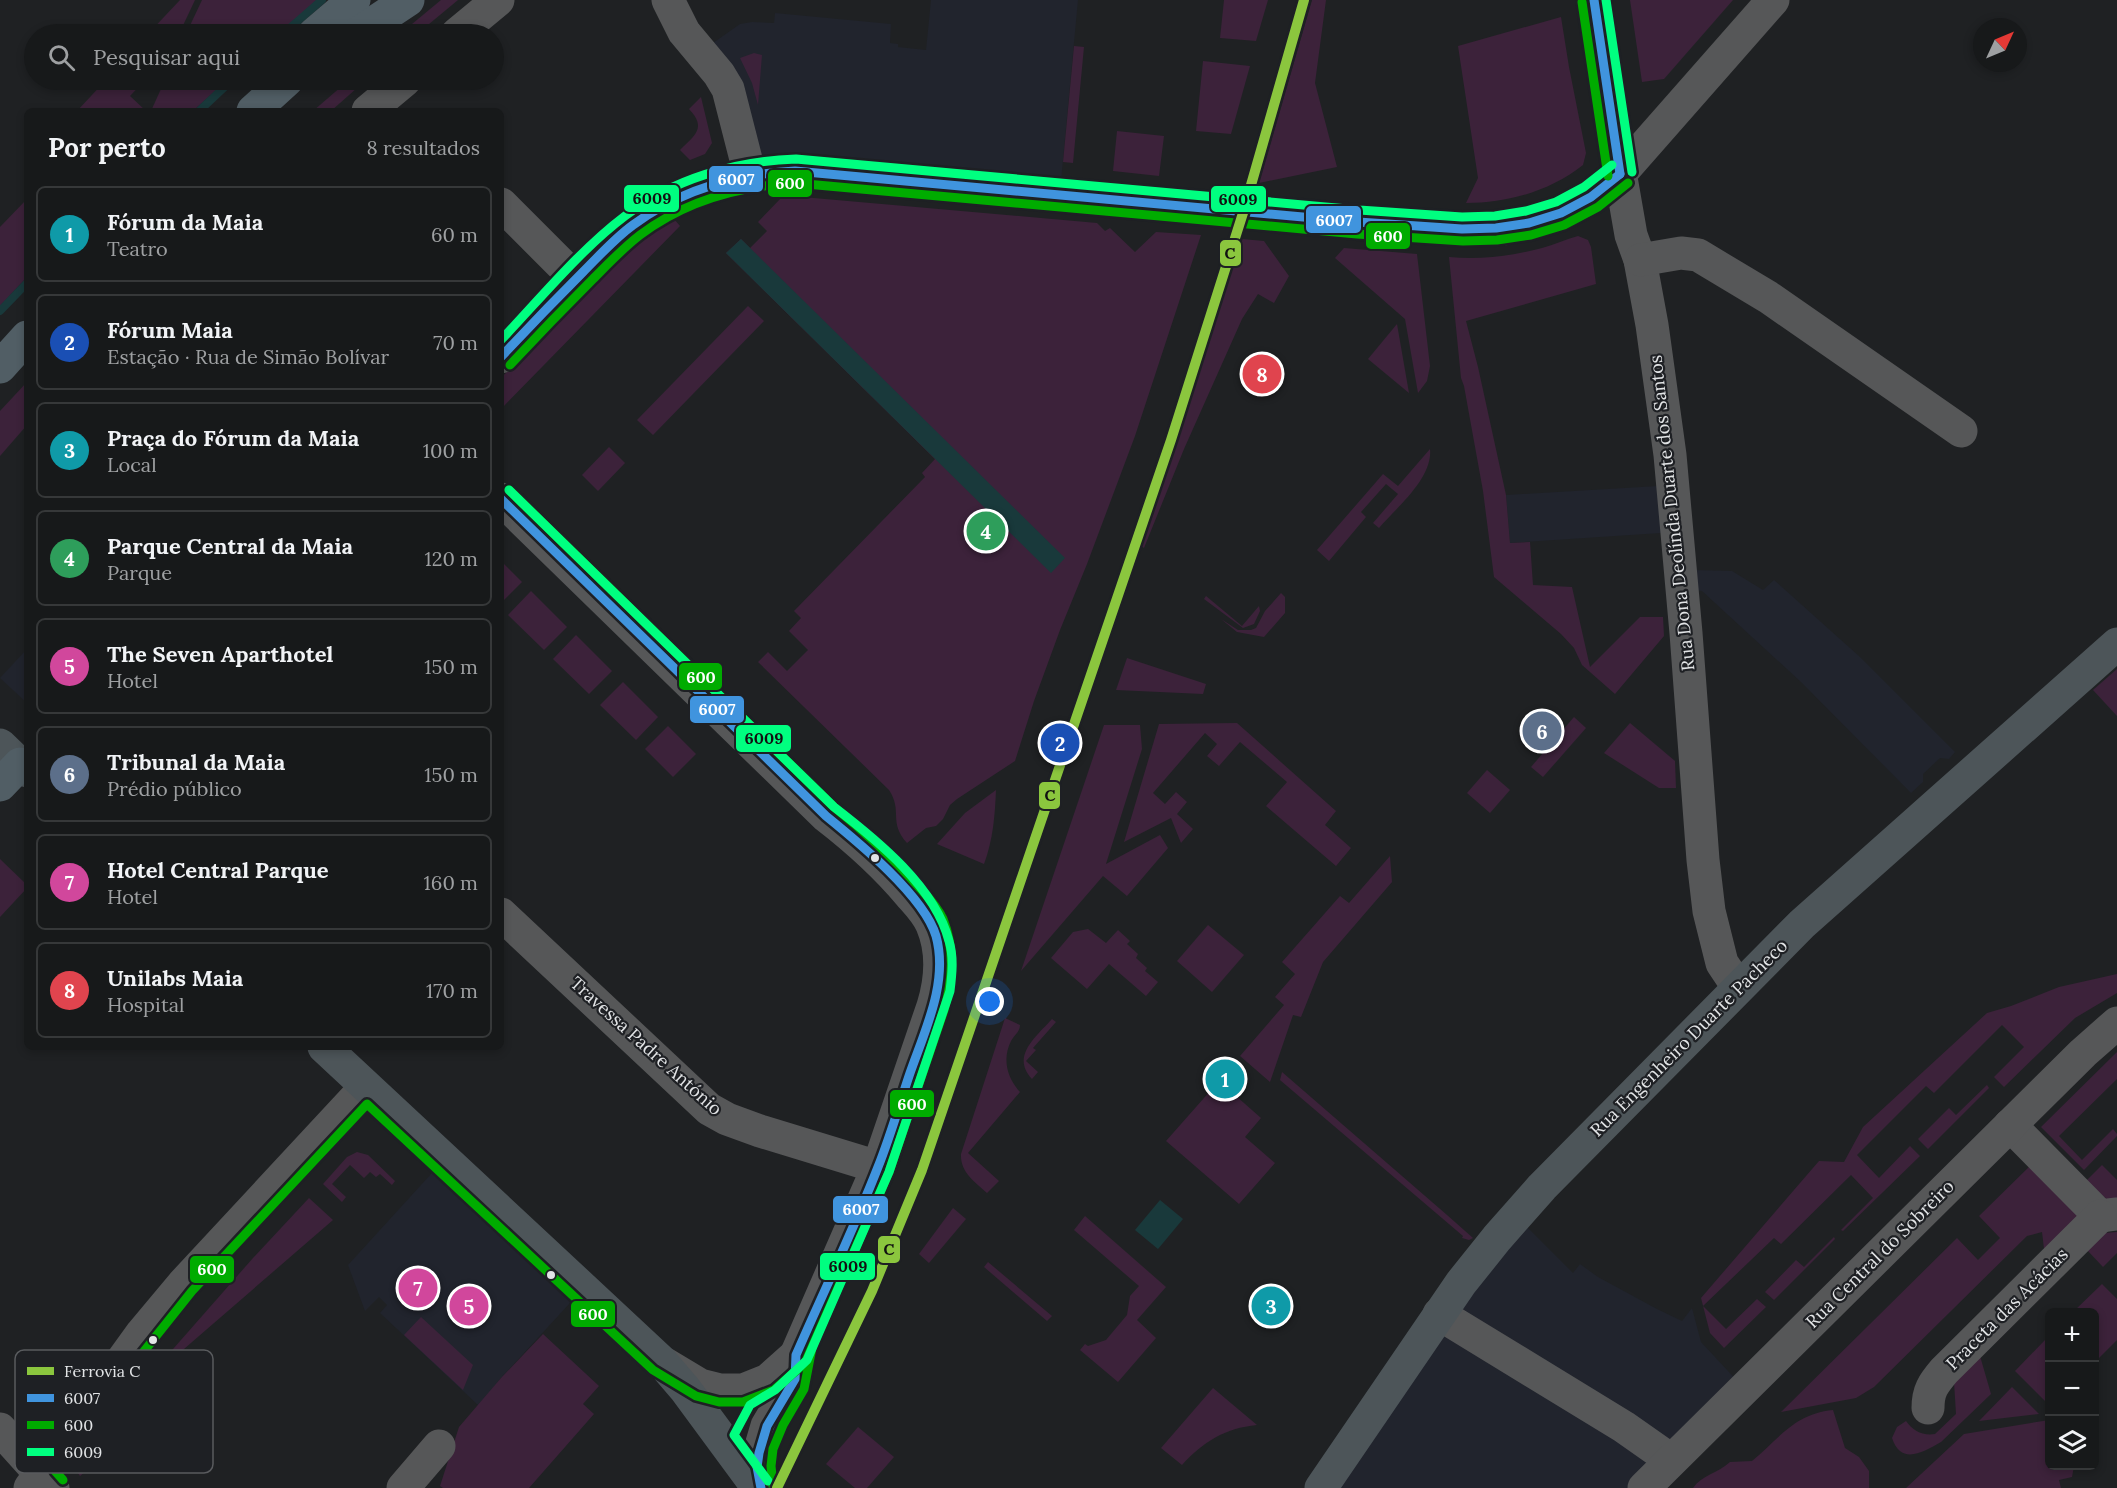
<!DOCTYPE html>
<html lang="pt">
<meta charset="utf-8">
<style>
:root{--surface:#17191a;--page:#202223;--text:#f1f3f6;--muted:#9ea0a2;--line:#363839;--accent:#0b8043}
body{margin:0;font-family:Lora,serif;background:var(--page);color:var(--text)}
.controls{position:absolute;right:18px;bottom:18px;display:grid;overflow:hidden;border-radius:9px;box-shadow:0 3px 9px #0003}
.controls button{width:54px;height:54px;display:grid;place-items:center;padding:0;border:0;border-bottom:2px solid var(--line);background:var(--surface);color:var(--text);font:30px sans-serif}
.compass{position:absolute;left:1973px;top:18px;width:54px;height:54px;border-radius:50%;background:var(--surface);box-shadow:0 3px 9px #0003;rotate:46deg}
.you{position:absolute;left:990px;top:1002px;width:21px;height:21px;margin:-15px;border:4px solid #fff;border-radius:50%;background:#1a73e8;box-shadow:0 0 0 9px #1a73e833}
.badge{display:grid;place-items:center;width:39px;height:39px;border-radius:50%;background:var(--accent);color:#fff;font-size:20px;font-weight:700}
.pin{position:absolute;translate:-50% -50%;border:3px solid #fff;box-shadow:0 2px 6px #0006}
.list{margin:0;padding:0;list-style:none}
h2{display:flex;justify-content:space-between;align-items:center;height:78px;margin:0;padding:0 24px;font-size:26px}
h2 small{font-size:20px;font-weight:400;color:var(--muted)}
.list li{display:grid;grid-template-columns:39px 1fr auto;gap:18px;align-items:center;box-sizing:border-box;height:96px;margin:0 12px 12px;padding:0 12px;border:2px solid var(--line);border-radius:9px}
.list b{display:block;font-size:22px;white-space:nowrap}
.list p{margin:0;font-size:20px;white-space:nowrap;color:var(--muted)}
.list em{font-size:20px;font-style:normal;color:var(--muted)}
.icon{flex:none;width:33px;height:33px;fill:none;stroke:currentColor;stroke-width:2;stroke-linecap:round;stroke-linejoin:round}
.map{position:relative;flex:none;width:2117px;height:1488px;overflow:hidden}
.search{position:absolute;background:var(--surface);box-shadow:0 3px 9px #0003;left:24px;top:24px;width:480px;height:66px;display:flex;align-items:center;gap:15px;box-sizing:border-box;padding:0 21px;border-radius:33px;color:var(--muted);font-size:22px}
.panel{position:absolute;background:var(--surface);box-shadow:0 3px 9px #0003;left:24px;top:108px;width:480px;height:942px;border-radius:9px}
.map>svg:first-child{display:block}
.built{fill:#21242d}
.green{fill:#3c223a}
.water{fill:#19393b}
.lines{fill:none;stroke-linecap:round;stroke-linejoin:round}
.stream{stroke:#19393b;stroke-width:8}
.minor{stroke:#565758;stroke-width:33}
.major{stroke:#4d5559;stroke-width:33}
.highway{stroke:#515e65;stroke-width:33}
.bus-1-casing{stroke:#1e2024;stroke-width:14}
.bus-2-casing{stroke:#1e2024;stroke-width:14}
.bus-3-casing{stroke:#1e2024;stroke-width:14}
.bus-1{stroke:#4094de;stroke-width:9}
.bus-2{stroke:#00ac00;stroke-width:9}
.bus-3{stroke:#00ff80;stroke-width:9}
.rail-1-casing{stroke:#1e2024;stroke-width:15}
.rail-1{stroke:#8bc63e;stroke-width:10}
.bus-dot{fill:#e2e4e6;stroke:#1e2024;stroke-width:2}
.labels{text-anchor:middle;stroke-width:4.5;stroke-linejoin:round;paint-order:stroke}
.street-label{font-size:18px;fill:#e2e4e6;stroke:#1e2024}
.key{fill:#1e2024;stroke:#595b5e;stroke-width:1.5}
.key-label{font-size:16px;fill:#e2e4e6}
.line-badge{stroke:#1e2024;stroke-width:2}
.badge-label{font-size:16px;text-anchor:middle;font-weight:bold;fill:#fff}
.pale-badge-label{font-size:16px;text-anchor:middle;font-weight:bold;fill:#111}
</style>
<div class="map">
<svg width="2117" height="1488" viewBox="0 0 2117 1488">
<rect width="100%" height="100%" fill="#1f2123"/>
<g class="built">
<path d="M931,0H1078L1060,192L753,172L713,43L740,24L752,22L774,23L775,13L891,24L890,43L898,44V47L926,50Z"/>
<path d="M1658,486L1661,533L1510,543L1506,495Z"/>
<path d="M1692,570L1732,571L1763,590L1774,580L1860,657L1955,752L1949,759L1940,758L1923,774V782L1911,793L1801,682L1702,591L1693,590Z"/>
<path d="M27,649V703L0,678Z"/>
<path d="M442,1162L581,1291L501,1378L479,1406L380,1313L387,1305L379,1297L365,1311L348,1265Z"/>
<path d="M1517,1217L1573,1273L1580,1264L1598,1277L1657,1309L1682,1321L1692,1308L1701,1342L1742,1386L1672,1457L1442,1314Z"/>
<path d="M1439,1317L1669,1460L1641,1488H1325Z"/>
</g>
<g class="green">
<path d="M180,0H195L179,34H148Z"/>
<path d="M202,0H317L278,34H186Z"/>
<path d="M441,0H458L417,34H400Z"/>
<path d="M1224,0H1268L1256,41L1220,38Z"/>
<path d="M1312,0H1326L1315,83L1337,167L1259,183Z"/>
<path d="M1630,0H1733L1664,79L1642,82Z"/>
<path d="M1561,17L1569,67L1586,153L1583,165C1550,191 1508,203 1466,203L1478,178L1458,46Z"/>
<path d="M1074,46L1084,47L1073,163L1063,162Z"/>
<path d="M754,53L762,55L758,105L752,83L740,58Z"/>
<path d="M1203,61L1250,66L1231,134L1196,131Z"/>
<path d="M106,80H145L130,96L146,111H77Z"/>
<path d="M165,80H227L193,111H151Z"/>
<path d="M349,80H366L331,111H313Z"/>
<path d="M701,97L712,143L705,154L690,160L680,150C695,135 707,128 689,109Z"/>
<path d="M1117,131L1164,136L1159,176L1113,171Z"/>
<path d="M791,196L1097,223L1105,231L1110,228L1135,252L1156,232L1201,235L1135,436L1087,564L1060,630L1034,701L1015,761L957,799L950,805L943,819L936,826L926,828L907,843C888,822 903,811 889,790L758,662L768,652L787,671L808,650L789,631L801,618L794,611L925,477L922,473L935,459L726,253L741,239L750,248L767,231L758,222L782,197Z"/>
<path d="M27,199V277L0,306V227Z"/>
<path d="M674,219L680,226L501,409V378C555,322 606,258 674,219Z"/>
<path d="M1578,236L1588,240L1591,247L1596,284L1466,321L1478,367L1506,495L1510,543L1530,542L1533,585L1572,587L1590,667L1640,617H1663L1664,636L1615,694L1582,665L1574,648L1561,634L1494,577L1483,491L1464,386L1461,378L1449,257C1481,260 1511,256 1542,248C1554,245 1566,239 1578,236Z"/>
<path d="M1242,239L1264,241L1289,276L1274,303L1258,294L1242,319L1184,449L1144,548L1140,545Z"/>
<path d="M1344,248L1417,254L1430,366L1427,381L1418,393L1405,319L1335,258Z"/>
<path d="M748,306L764,321L653,435L637,420Z"/>
<path d="M1397,324L1409,393L1368,359Z"/>
<path d="M27,382V425L0,456V411Z"/>
<path d="M609,447L625,463L598,491L582,475Z"/>
<path d="M1430,449C1433,478 1397,507 1379,528L1373,523L1398,494L1386,484L1361,512L1366,517L1329,561L1317,550L1383,474L1398,486Z"/>
<path d="M504,564L522,582L501,603V567Z"/>
<path d="M531,591L567,627L544,650L508,615Z"/>
<path d="M1281,593L1285,597V613L1264,637L1237,632L1221,619L1238,630H1251L1256,628L1265,611Z"/>
<path d="M1206,596L1242,626L1259,606L1260,611L1254,624L1243,628L1204,599Z"/>
<path d="M576,635L612,671L589,694L553,659Z"/>
<path d="M1127,658L1206,684L1203,694L1116,690Z"/>
<path d="M2117,669V716L2093,690Z"/>
<path d="M623,682L658,717L636,740L600,705Z"/>
<path d="M1574,717L1586,728L1543,777L1531,767Z"/>
<path d="M1237,723L1336,811L1325,825L1351,848L1336,866L1266,806L1287,782L1240,742L1219,766L1207,756L1217,744L1205,733L1153,793L1165,804L1176,792L1187,802L1177,814L1193,829L1181,843L1171,818L1124,842L1159,724Z"/>
<path d="M1630,723L1675,761L1676,788H1659L1604,753Z"/>
<path d="M1104,725H1140L1142,749L1106,864L1160,835L1168,848L1127,896L1103,876L1021,971Z"/>
<path d="M668,726L696,754L673,777L645,749Z"/>
<path d="M1487,770L1510,790L1490,813L1467,793Z"/>
<path d="M996,790C995,815 993,840 984,864L937,844L965,813Z"/>
<path d="M1390,856L1392,882L1323,962L1301,1017L1293,1015L1270,1082L1240,1056L1284,1005L1275,997L1295,974L1282,962L1340,896L1349,903Z"/>
<path d="M0,859L27,885V888L0,917Z"/>
<path d="M1208,925L1244,955L1212,992L1177,961Z"/>
<path d="M1088,929L1106,943L1118,930L1130,941L1127,944L1138,954L1136,958L1147,968L1145,971L1158,982L1146,996L1109,964L1087,989L1051,958L1073,932Z"/>
<path d="M2117,974V993L2075,1018L2004,1087L1994,1077L2024,1047L2002,1025L1934,1093L1926,1086L1857,1155L1879,1178L1910,1146L1920,1156L1843,1231L1841,1230L1873,1198L1851,1175L1781,1244L1774,1238L1703,1306L1726,1329L1757,1299L1766,1307L1724,1348L1710,1333L1701,1298L1819,1161L1844,1162L1863,1127L1987,1013L2011,1006L2059,987Z"/>
<path d="M1005,1018L1020,1025C1020,1032 1014,1035 1011,1041C1002,1059 1007,1078 1020,1092L968,1153L999,1181L987,1193C975,1182 960,1172 961,1154Z"/>
<path d="M1052,1019L1056,1022L1033,1048L1036,1050L1026,1061L1038,1072L1032,1079C1010,1056 1037,1036 1052,1019Z"/>
<path d="M2117,1052V1079L2059,1136L2082,1160L2113,1129L2117,1134V1136L2084,1170L2041,1127Z"/>
<path d="M1282,1072L1447,1215L1473,1238L1469,1240L1462,1238L1463,1236L1280,1080Z"/>
<path d="M1219,1081L1261,1118L1245,1137L1275,1163L1239,1204L1166,1141Z"/>
<path d="M1987,1085L1989,1088L1928,1149L1918,1139L1949,1108L1956,1115Z"/>
<path d="M357,1152L368,1155L395,1181L392,1185L380,1174L376,1177L370,1172L364,1178L350,1165L332,1184L346,1197L342,1202L323,1184L347,1157Z"/>
<path d="M2032,1164L2077,1214V1219L2045,1257L2042,1232L2027,1236L1874,1387L1856,1398L1781,1412L1957,1238L1978,1260L2000,1238L1979,1216Z"/>
<path d="M2102,1165L2117,1180V1207L2085,1182Z"/>
<path d="M309,1198L333,1220L162,1368L159,1365L253,1258Z"/>
<path d="M953,1208L966,1219L929,1263L919,1254Z"/>
<path d="M1085,1216L1166,1287L1137,1320L1156,1338L1118,1382L1080,1350L1085,1344L1088,1346L1106,1340L1127,1315L1130,1296L1139,1286L1074,1230Z"/>
<path d="M2117,1232V1253L2103,1267L2087,1250L2104,1233Z"/>
<path d="M1834,1237L1835,1239L1774,1300L1765,1292L1796,1260L1804,1267Z"/>
<path d="M988,1262L1052,1316L1047,1321L984,1267Z"/>
<path d="M2102,1284L2117,1299V1340L2095,1362L2094,1312H2073Z"/>
<path d="M421,1317L473,1365L463,1390L404,1335Z"/>
<path d="M543,1334L599,1386L583,1404L594,1414L529,1488H443L440,1486L459,1427L501,1378Z"/>
<path d="M2045,1340L2049,1344V1405L2015,1371Z"/>
<path d="M1980,1356L1991,1394L1941,1442C1922,1453 1901,1465 1892,1438L1897,1427L1906,1421C1913,1431 1923,1436 1935,1434L1956,1414L1954,1382Z"/>
<path d="M142,1387L164,1414L154,1422L150,1418L80,1476L76,1470L80,1461L95,1447Z"/>
<path d="M2012,1387L2039,1414L1979,1421Z"/>
<path d="M1213,1388L1257,1425C1225,1428 1203,1442 1182,1465L1161,1448Z"/>
<path d="M1833,1410L1845,1448L1859,1457L1869,1471V1488H1693C1702,1475 1718,1473 1730,1462L1752,1461C1780,1438 1794,1414 1833,1410Z"/>
<path d="M2049,1420L2050,1466H2074L2072,1477L2059,1480L2061,1488H1906L1964,1434Z"/>
<path d="M858,1427L894,1457L867,1488H855L826,1464Z"/>
</g>
<g class="water">
<path d="M741,239L1065,558L1051,573L726,253Z"/>
<path d="M1160,1200L1183,1219L1158,1249L1135,1230Z"/>
</g>
<g class="lines">
<g class="stream">
<path d="M283,34L322,0"/>
<path d="M199,111L232,80"/>
<path d="M0,311L27,283"/>
</g>
<g class="minor">
<path d="M668,0L684,32L719,74L728,89L750,175"/>
<path d="M1594,0L1607,97L1631,235L1640,260L1652,325L1670,455L1686,633L1703,860L1709,911L1722,963L1738,987"/>
<path d="M457,34L498,0"/>
<path d="M368,111L405,80"/>
<path d="M501,204L576,279"/>
<path d="M1640,260L1681,253L1698,255L1768,297L1961,431"/>
<path d="M501,357C527,330 553,302 580,275C597,258 614,240 633,225C679,191 738,172 795,171L1199,207L1243,213L1461,230L1504,229L1555,214L1584,203L1603,191L1620,174L1773,0"/>
<path d="M501,499L826,816C857,840 885,865 910,895C918,904 927,913 932,925C943,951 941,980 933,1006L878,1167L796,1355L795,1379L767,1426L759,1453L757,1467L761,1488"/>
<path d="M501,914L709,1109L727,1119L760,1131L878,1167"/>
<path d="M2010,1125L2100,1216L2117,1214"/>
<path d="M1439,1314L1624,1427L1671,1460"/>
<path d="M665,1364L700,1385L720,1390H743L768,1380L796,1355"/>
<path d="M1928,1408C1928,1391 1933,1384 1944,1371L2100,1216"/>
<path d="M0,1429L53,1488"/>
<path d="M30,1488L142,1333L183,1284L366,1087"/>
<path d="M403,1488L439,1446"/>
<path d="M1644,1488L2083,1053L2117,1023"/>
</g>
<g class="major">
<path d="M0,745L27,771"/>
<path d="M324,1047L661,1361L685,1389L758,1488"/>
<path d="M1321,1488L1461,1283L1497,1238L1542,1187L1802,924L2117,644"/>
</g>
<g class="highway">
<path d="M314,34L354,0"/>
<path d="M357,34L408,0"/>
<path d="M253,111L287,80"/>
<path d="M0,367L27,337"/>
<path d="M0,785L20,764"/>
</g>
<g class="bus-1-casing">
<g id="bus-1">
<path d="M1594,0L1620,174"/>
<path d="M501,357C528,328 555,300 583,272C599,256 615,238 633,225C680,190 737,174 795,171L1358,222L1462,229L1496,228L1529,223L1561,213L1591,197L1620,174"/>
<path d="M501,499L826,816C858,842 924,896 936,936C949,983 924,1032 909,1076C899,1106 890,1137 878,1167C853,1231 823,1293 796,1355L795,1379L767,1426L759,1453L757,1467L761,1488"/>
</g>
</g>
<g class="bus-2-casing">
<g id="bus-2">
<path d="M1582,2L1608,176"/>
<path d="M510,365C537,336 565,307 593,279C608,264 623,248 640,235C685,201 739,186 795,183L1357,234L1463,241L1497,240L1531,235L1564,225L1598,207L1628,183"/>
<path d="M63,1480L55,1471L137,1360L192,1291L367,1104L653,1370L696,1396L719,1402H743L774,1390L805,1363L889,1172L944,1010C953,980 955,949 943,919C937,906 927,896 918,886C892,857 864,831 834,807L509,490"/>
<path d="M773,1486L771,1466L773,1449L783,1425L804,1389L812,1348"/>
</g>
</g>
<g class="bus-3-casing">
<g id="bus-3">
<path d="M1606,0L1632,172"/>
<path d="M501,340C540,299 580,250 625,216C673,179 735,161 796,159L1359,210L1462,217L1495,216L1526,211L1556,202L1584,187L1612,165"/>
<path d="M509,490L834,807C877,840 935,887 949,941C954,957 952,975 950,991L889,1172L807,1360L775,1390L750,1405L734,1435L768,1481"/>
</g>
</g>
<use href="#bus-1" class="bus-1"/>
<use href="#bus-2" class="bus-2"/>
<use href="#bus-3" class="bus-3"/>
<g class="rail-1-casing">
<path id="rail-1" d="M777,1488L872,1291L922,1170L1171,440L1243,213L1304,0"/>
</g>
<use href="#rail-1" class="rail-1"/>
</g>
<g class="bus-dot">
<circle cx="875" cy="858" r="5"/>
<circle cx="551" cy="1275" r="5"/>
<circle cx="153" cy="1340" r="5"/>
</g>
<g class="labels">
<g class="street-label">
<text transform="translate(1672 513) rotate(-96)" y="6">Rua Dona Deolínda Duarte dos Santos</text>
<text transform="translate(1689 1038) rotate(-45)" y="6">Rua Engenheiro Duarte Pacheco</text>
<text transform="translate(646 1046) rotate(42)" y="6">Travessa Padre António</text>
<text transform="translate(1880 1254) rotate(-45)" y="6">Rua Central do Sobreiro</text>
<text transform="translate(2007 1309) rotate(-45)" y="6">Praceta das Acácias</text>
</g>
</g>
<rect x="15" y="1350" width="198" height="123" rx="9" class="key"/>
<rect x="27" y="1367" width="27" height="8" fill="#8bc63e"/>
<rect x="27" y="1394" width="27" height="8" fill="#4094de"/>
<rect x="27" y="1421" width="27" height="8" fill="#00ac00"/>
<rect x="27" y="1448" width="27" height="8" fill="#00ff80"/>
<g class="key-label">
<text x="64" y="1377">Ferrovia C</text>
<text x="64" y="1404">6007</text>
<text x="64" y="1431">600</text>
<text x="64" y="1458">6009</text>
</g>
<g class="line-badge">
<rect x="708" y="165" width="56" height="28" rx="6" fill="#4094de"/>
<rect x="767" y="169" width="46" height="29" rx="6" fill="#00ac00"/>
<rect x="623" y="184" width="57" height="29" rx="6" fill="#00ff80"/>
<rect x="1210" y="185" width="57" height="28" rx="6" fill="#00ff80"/>
<rect x="1305" y="205" width="57" height="29" rx="6" fill="#4094de"/>
<rect x="1365" y="222" width="46" height="28" rx="6" fill="#00ac00"/>
<rect x="1219" y="239" width="23" height="28" rx="6" fill="#8bc63e"/>
<rect x="678" y="662" width="45" height="29" rx="6" fill="#00ac00"/>
<rect x="689" y="695" width="56" height="29" rx="6" fill="#4094de"/>
<rect x="735" y="724" width="57" height="29" rx="6" fill="#00ff80"/>
<rect x="1038" y="781" width="23" height="29" rx="6" fill="#8bc63e"/>
<rect x="889" y="1089" width="46" height="29" rx="6" fill="#00ac00"/>
<rect x="832" y="1195" width="57" height="29" rx="6" fill="#4094de"/>
<rect x="877" y="1235" width="24" height="29" rx="6" fill="#8bc63e"/>
<rect x="819" y="1252" width="57" height="29" rx="6" fill="#00ff80"/>
<rect x="189" y="1255" width="46" height="29" rx="6" fill="#00ac00"/>
<rect x="570" y="1300" width="46" height="28" rx="6" fill="#00ac00"/>
</g>
<g class="badge-label">
<text x="736" y="185">6007</text>
<text x="790" y="189">600</text>
<text x="1334" y="226">6007</text>
<text x="1388" y="242">600</text>
<text x="701" y="683">600</text>
<text x="717" y="715">6007</text>
<text x="912" y="1110">600</text>
<text x="861" y="1215">6007</text>
<text x="212" y="1275">600</text>
<text x="593" y="1320">600</text>
</g>
<g class="pale-badge-label">
<text x="652" y="204">6009</text>
<text x="1238" y="205">6009</text>
<text x="1230" y="259">C</text>
<text x="764" y="744">6009</text>
<text x="1050" y="801">C</text>
<text x="889" y="1255">C</text>
<text x="848" y="1272">6009</text>
</g>
</svg>
<div class="controls">
<button>+</button>
<button>−</button>
<button><svg class="icon" aria-label="layers" viewBox="0 0 24 24"><path d="M12 4l9 5-9 5-9-5zM3 14l9 5 9-5"/></svg></button>
</div>
<svg class="compass" viewBox="-18 -18 36 36"><path d="M0-13l5 13h-10z" fill="#e53935"/><path d="M0 13l5-13h-10z" fill="#9ea0a2"/></svg>
<div class="you"></div>
<div class="pin badge" style="left:1225px;top:1079px;background:#0f9aa8">1</div>
<div class="pin badge" style="left:1060px;top:743px;background:#1a4fb4">2</div>
<div class="pin badge" style="left:1271px;top:1306px;background:#0f9aa8">3</div>
<div class="pin badge" style="left:986px;top:531px;background:#2e9e5b">4</div>
<div class="pin badge" style="left:469px;top:1306px;background:#d1479c">5</div>
<div class="pin badge" style="left:1542px;top:731px;background:#5c6f8a">6</div>
<div class="pin badge" style="left:418px;top:1288px;background:#d1479c">7</div>
<div class="pin badge" style="left:1262px;top:374px;background:#e0444e">8</div>
<div class="search"><svg class="icon" aria-label="search" viewBox="0 0 24 24"><circle cx="10" cy="10" r="6"/><path d="M15 15l6 6"/></svg>Pesquisar aqui</div>
<section class="panel">
<h2>Por perto<small>8 resultados</small></h2>
<ul class="list">
<li><span class="badge" style="background:#0f9aa8">1</span><div><b>Fórum da Maia</b><p>Teatro</p></div><em>60 m</em></li>
<li><span class="badge" style="background:#1a4fb4">2</span><div><b>Fórum Maia</b><p>Estação · Rua de Simão Bolívar</p></div><em>70 m</em></li>
<li><span class="badge" style="background:#0f9aa8">3</span><div><b>Praça do Fórum da Maia</b><p>Local</p></div><em>100 m</em></li>
<li><span class="badge" style="background:#2e9e5b">4</span><div><b>Parque Central da Maia</b><p>Parque</p></div><em>120 m</em></li>
<li><span class="badge" style="background:#d1479c">5</span><div><b>The Seven Aparthotel</b><p>Hotel</p></div><em>150 m</em></li>
<li><span class="badge" style="background:#5c6f8a">6</span><div><b>Tribunal da Maia</b><p>Prédio público</p></div><em>150 m</em></li>
<li><span class="badge" style="background:#d1479c">7</span><div><b>Hotel Central Parque</b><p>Hotel</p></div><em>160 m</em></li>
<li><span class="badge" style="background:#e0444e">8</span><div><b>Unilabs Maia</b><p>Hospital</p></div><em>170 m</em></li>
</ul>
</section>
</div>
